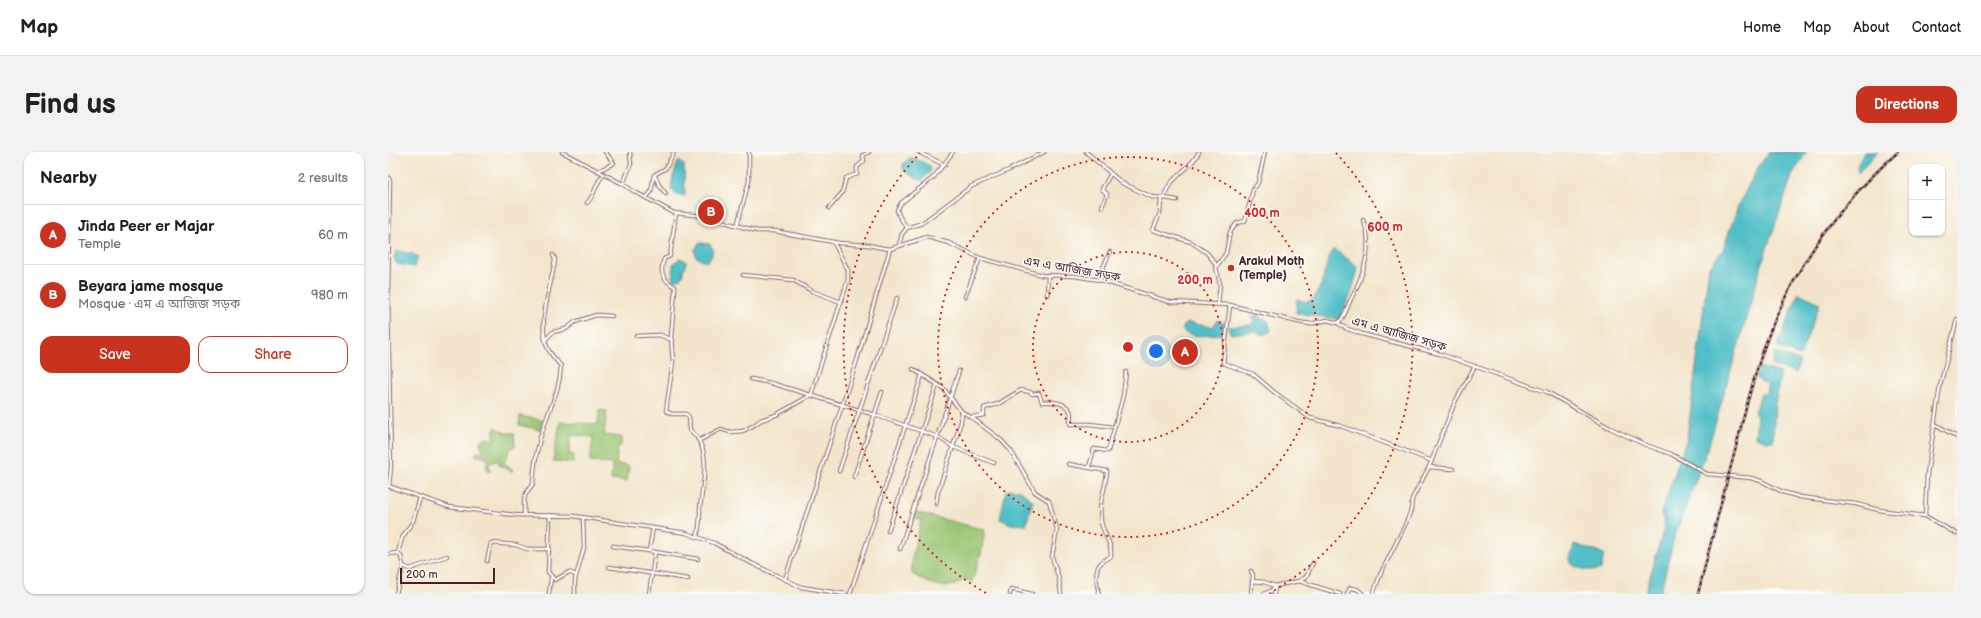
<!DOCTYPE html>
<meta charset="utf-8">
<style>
:root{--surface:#fff;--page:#f2f2f2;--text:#202124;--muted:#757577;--line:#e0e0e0;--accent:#c8321e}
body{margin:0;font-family:"Balsamiq Sans","Noto Sans Bengali",sans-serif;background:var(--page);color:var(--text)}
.controls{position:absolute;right:12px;top:12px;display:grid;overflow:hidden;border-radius:8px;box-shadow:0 1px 3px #0004}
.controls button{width:36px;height:36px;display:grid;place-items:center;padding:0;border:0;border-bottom:1px solid var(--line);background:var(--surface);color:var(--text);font:20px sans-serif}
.scale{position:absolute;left:12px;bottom:10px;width:95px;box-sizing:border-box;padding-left:4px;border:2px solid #4a1f2b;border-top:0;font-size:11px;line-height:14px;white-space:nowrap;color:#4a1f2b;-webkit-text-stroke:3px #fdfcf7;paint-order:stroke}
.you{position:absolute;left:768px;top:199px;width:14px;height:14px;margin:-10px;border:3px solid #fff;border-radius:50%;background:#1a73e8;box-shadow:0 0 0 6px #1a73e833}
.badge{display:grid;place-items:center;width:26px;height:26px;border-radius:50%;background:var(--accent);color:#fff;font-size:13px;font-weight:700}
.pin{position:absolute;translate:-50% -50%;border:2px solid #fff;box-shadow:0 1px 4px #0006}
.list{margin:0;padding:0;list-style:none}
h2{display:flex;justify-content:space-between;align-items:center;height:52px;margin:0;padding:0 16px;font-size:17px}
h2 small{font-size:13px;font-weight:400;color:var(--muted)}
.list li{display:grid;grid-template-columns:26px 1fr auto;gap:12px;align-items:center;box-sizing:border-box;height:60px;padding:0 16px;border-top:1px solid var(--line)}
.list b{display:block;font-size:15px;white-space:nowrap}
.list p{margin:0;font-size:13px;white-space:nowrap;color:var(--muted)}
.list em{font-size:13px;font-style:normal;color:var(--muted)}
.actions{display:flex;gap:8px;padding:12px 16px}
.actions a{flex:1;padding:9px 0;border:1px solid var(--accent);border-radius:12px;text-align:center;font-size:14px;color:var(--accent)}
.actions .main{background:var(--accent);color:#fff}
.map{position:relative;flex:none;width:1569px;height:442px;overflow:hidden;border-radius:12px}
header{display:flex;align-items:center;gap:24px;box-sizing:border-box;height:56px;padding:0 20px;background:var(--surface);border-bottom:1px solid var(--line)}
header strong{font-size:19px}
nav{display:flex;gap:22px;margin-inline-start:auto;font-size:14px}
.intro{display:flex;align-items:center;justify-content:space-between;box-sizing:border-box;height:96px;padding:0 24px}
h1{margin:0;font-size:28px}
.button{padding:10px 18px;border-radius:12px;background:var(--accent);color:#fff;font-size:14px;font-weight:700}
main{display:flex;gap:24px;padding:0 24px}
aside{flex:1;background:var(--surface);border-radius:12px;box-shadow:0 1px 3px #0004}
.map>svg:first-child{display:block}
.green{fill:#9ac674;stroke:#727250}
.water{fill:#51bfc7;stroke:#4e6f79}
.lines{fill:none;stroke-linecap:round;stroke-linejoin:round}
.street-casing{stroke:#856463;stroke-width:4.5}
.street{stroke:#fff;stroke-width:2.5}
.rail-casing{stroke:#4a1f2b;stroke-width:2.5}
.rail{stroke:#fdfcf7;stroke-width:1;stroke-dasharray:3;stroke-linecap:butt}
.ring{fill:none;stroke:#d62828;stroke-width:2;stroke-dasharray:2 4}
.poi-dot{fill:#c8321e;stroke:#fdfcf7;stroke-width:1.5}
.labels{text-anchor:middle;stroke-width:3;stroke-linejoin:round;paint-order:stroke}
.poi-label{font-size:12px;font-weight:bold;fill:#4a1f2b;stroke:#fdfcf7;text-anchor:start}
.street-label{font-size:12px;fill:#4a1f2b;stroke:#fdfcf7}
.centre{fill:#d62828;stroke:#fdfcf7;stroke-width:2}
.ring-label{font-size:12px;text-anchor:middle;font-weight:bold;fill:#d62828;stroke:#fdfcf7;stroke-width:3;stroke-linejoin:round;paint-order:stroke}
</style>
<header>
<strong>Map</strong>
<nav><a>Home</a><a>Map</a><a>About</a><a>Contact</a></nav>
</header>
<div class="intro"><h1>Find us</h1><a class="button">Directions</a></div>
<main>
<aside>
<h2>Nearby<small>2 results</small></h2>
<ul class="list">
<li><span class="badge">A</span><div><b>Jinda Peer er Majar</b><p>Temple</p></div><em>60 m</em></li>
<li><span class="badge">B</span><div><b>Beyara jame mosque</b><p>Mosque · এম এ আজিজ সড়ক</p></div><em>980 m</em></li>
</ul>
<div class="actions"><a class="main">Save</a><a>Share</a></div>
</aside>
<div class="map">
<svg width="1569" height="442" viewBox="0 0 1569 442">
<rect width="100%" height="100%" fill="#fdfcf7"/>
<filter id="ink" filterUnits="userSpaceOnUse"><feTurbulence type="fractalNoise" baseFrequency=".025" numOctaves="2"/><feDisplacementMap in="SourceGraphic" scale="8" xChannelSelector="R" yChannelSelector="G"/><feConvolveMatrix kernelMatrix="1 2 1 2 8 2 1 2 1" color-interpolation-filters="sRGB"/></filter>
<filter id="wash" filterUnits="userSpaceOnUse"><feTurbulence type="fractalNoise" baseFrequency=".012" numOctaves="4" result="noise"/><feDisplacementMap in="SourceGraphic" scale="16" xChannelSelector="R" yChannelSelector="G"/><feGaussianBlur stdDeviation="0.9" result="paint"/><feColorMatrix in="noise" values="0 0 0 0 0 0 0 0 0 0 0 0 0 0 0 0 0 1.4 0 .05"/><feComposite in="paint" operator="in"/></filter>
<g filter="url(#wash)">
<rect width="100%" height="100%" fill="#f2e5cb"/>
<g class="green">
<path d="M211,258L219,259L216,283L234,285L233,294H230L228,312L241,314L239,329L223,328L224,312L202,310L205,285L183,283L181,302L186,303L185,311L165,309L172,270L210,272Z"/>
<path d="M132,264L154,268L152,278L131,273Z"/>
<path d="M108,275L118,281H126L127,294L122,297L116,311L125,318L124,319L111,313V308L102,311L101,313L103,319L101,320L98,316L100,309L99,306L87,303L89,300H95L92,289L99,286L105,289L107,280L105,279Z"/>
<path d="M527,360L597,378L593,402L584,430L576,427C560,442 540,431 524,422V406L533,368L525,366Z"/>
</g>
<g class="water">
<path d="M1381,0H1419L1405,21L1377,102L1320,296L1286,386L1272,442H1257L1277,372L1273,361L1299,286L1321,115L1335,98L1350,54L1369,17Z"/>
<path d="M1476,0H1490L1470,21L1469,14Z"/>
<path d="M521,6H526L542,14L543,19L533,29L515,18V12Z"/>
<path d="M292,9L296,13L297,44L287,42L283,37L285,24L290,10Z"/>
<path d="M311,91L322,92C327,100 324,103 319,110L308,105L307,98Z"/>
<path d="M946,97L969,114L970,117L963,142L951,167L908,161L909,147L917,150L925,148L934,131L940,107Z"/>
<path d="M9,99L25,102L30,105L26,115L9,112L6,106Z"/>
<path d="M292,106L298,109V115L295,117V124L292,127L285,129V112Z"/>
<path d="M1411,141L1432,151L1412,204L1389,195Z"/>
<path d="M868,162H870L871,166L880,169L883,179L874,183L867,179L843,182L840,178L841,175L864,173L866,169L864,166V164L867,165Z"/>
<path d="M829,168L837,172L836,181C825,183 804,187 795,179V175L799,171L824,175L826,174Z"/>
<path d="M1387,201L1412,209L1408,221L1384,213L1386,202Z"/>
<path d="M1372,215L1393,221L1387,251L1385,289H1378L1367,285L1369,264L1366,261L1373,242H1378L1379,232L1372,229L1368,225Z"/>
<path d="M622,337L631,338L645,349L638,373L623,372L612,367L618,339Z"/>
<path d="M1186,392L1216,402L1213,417C1204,420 1191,417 1183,412L1182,406Z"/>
</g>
</g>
<g filter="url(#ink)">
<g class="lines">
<g class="street-casing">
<g id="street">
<path d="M174,0L235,32L247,40L286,61L315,64L369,79H386L451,91L480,93L495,96L502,97L539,85L561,91L592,106L654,123L686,124L712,128L782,150L842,153L910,170L922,172L939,168L950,171L957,176L974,182L1052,202L1159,240L1222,276L1258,293L1283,302L1319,322L1363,326L1373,329L1395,340L1412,345L1468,352L1491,358L1537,364L1569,382"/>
<path d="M530,0L557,13"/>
<path d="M698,0L734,31L764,45L776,46C780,25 803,18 811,0"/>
<path d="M210,19L226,11L217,0"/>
<path d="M267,24L271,33L278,42"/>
<path d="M0,25L2,29L0,139L3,315L1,334"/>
<path d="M235,32L243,12L242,0"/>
<path d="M258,46L263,40L266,23L278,16L286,0"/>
<path d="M773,46L772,61L765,78L803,90L819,101L827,111L832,132L830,153"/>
<path d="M776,46L789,48"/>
<path d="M199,51C209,41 206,32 215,24"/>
<path d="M714,55L719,42L714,37L722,23"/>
<path d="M441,56L454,41L458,26L469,22V15L476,9L475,3L481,0"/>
<path d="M288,61L282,104L276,107C271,120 275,128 287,135V138L283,185L285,210L278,259L284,262H298L301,265L302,278C326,298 314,330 312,357C312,367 312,375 309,385"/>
<path d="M349,74L361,29V0"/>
<path d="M519,76L511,64L509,58L513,51L546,25L565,0"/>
<path d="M511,93L514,82L519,76L534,71L584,34L621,18L656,0"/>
<path d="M828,115L838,101L842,80L849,71L857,69L865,38L870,31L877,0"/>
<path d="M355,123L405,128L424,139L453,150"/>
<path d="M712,128L714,118L722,100"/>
<path d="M659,143L660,124"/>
<path d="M577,145L592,106"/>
<path d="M842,153L835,211L865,222L886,240L922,266L953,274L1044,309"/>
<path d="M950,171C957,165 958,158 962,149C974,127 987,92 975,68"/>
<path d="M248,184L272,183L284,188"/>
<path d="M158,187L165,180L178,177L187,170L208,163L224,164"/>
<path d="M525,217L555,236L574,260L583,265L613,288L623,299L647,340L661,349L669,377L664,405L671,427L673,442"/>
<path d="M363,227L383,231L487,263L550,285L565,295L606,311"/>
<path d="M584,265L596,263V256L610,252L633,238L642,240L644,242L651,241L654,250C662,249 678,250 682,259C684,262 682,268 682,272H702L726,275"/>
<path d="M1547,272L1569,285"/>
<path d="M312,288L333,277L342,280L355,279L366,273L373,268L388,263L423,243L460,128V118L446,91"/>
<path d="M680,312L719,319C718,338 710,348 713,369C715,383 724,389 723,404C720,407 717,407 714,410C705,416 709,433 711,442"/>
<path d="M701,315L706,297L720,299L735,244L738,220"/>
<path d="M1041,315L1065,317"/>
<path d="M451,319L509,146"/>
<path d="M466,325L494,240"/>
<path d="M0,334L61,355L127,363L186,364L298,381L326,391L365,412L413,435L457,442"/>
<path d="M548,352L550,340L573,270L574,260"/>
<path d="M136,363C137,347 133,346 145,332C146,312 150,290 157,271C164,250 172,237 173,214C169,209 163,203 160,197C148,170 164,134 167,107L165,103"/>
<path d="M162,363L160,420L167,428L181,420L188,423"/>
<path d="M1537,364L1539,322L1552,234L1569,167"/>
<path d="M265,376L261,399L310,407"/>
<path d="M500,379L549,233"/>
<path d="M225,394L261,399"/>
<path d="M512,397L571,219"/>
<path d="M10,401L13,404L15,414L22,417L59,404"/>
<path d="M0,402L10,401L14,386L25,369L32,346"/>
<path d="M99,409L103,391L128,393L139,397H162"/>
<path d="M925,411L918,425L911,429L952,442"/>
<path d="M221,415L300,427"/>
<path d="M863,419L865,423L863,442"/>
<path d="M397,427L469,208L502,97"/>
<path d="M864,429L876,430L887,434L883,439L876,442"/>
<path d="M8,442L15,414"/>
<path d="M161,442L163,426"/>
<path d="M187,442V428L196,396L195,366"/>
<path d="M261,442L267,400"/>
<path d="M462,442L534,223"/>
<path d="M622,442L623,437L644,442"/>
<path d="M886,442L887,434L911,429"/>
<path d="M959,442L962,436L969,437L975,442"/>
<path d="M985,442L992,423L1018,371L1023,358L1024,347L1041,315L1067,250L1087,214"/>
</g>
</g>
<use href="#street" class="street"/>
<g class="rail-casing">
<path id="rail" d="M1310,442C1322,393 1335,344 1348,295C1359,251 1370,207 1388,165C1416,102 1458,46 1510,0"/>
</g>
<use href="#rail" class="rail"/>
</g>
</g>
<g class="ring">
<circle cx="740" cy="195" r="95"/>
<circle cx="740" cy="195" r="190"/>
<path d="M598 441A284 284 0 0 1 532 1M948 1A284 284 0 0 1 882 441"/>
</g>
<circle class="poi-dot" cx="843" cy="116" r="4"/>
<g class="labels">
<g class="poi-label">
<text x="851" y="113">Arakul Moth<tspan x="851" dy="14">(Temple)</tspan></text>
</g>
<g class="street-label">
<text transform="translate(684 117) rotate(10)" y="4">এম এ আজিজ সড়ক</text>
<text transform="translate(1011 182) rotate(16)" y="4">এম এ আজিজ সড়ক</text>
</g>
</g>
<circle cx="740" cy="195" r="6" class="centre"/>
<g class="ring-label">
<text x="874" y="65">400 m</text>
<text x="997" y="79">600 m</text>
<text x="807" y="132">200 m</text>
</g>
</svg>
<div class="controls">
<button>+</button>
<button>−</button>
</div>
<div class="scale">200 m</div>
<div class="you"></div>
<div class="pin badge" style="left:797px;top:200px">A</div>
<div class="pin badge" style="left:323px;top:60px">B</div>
</div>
</main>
